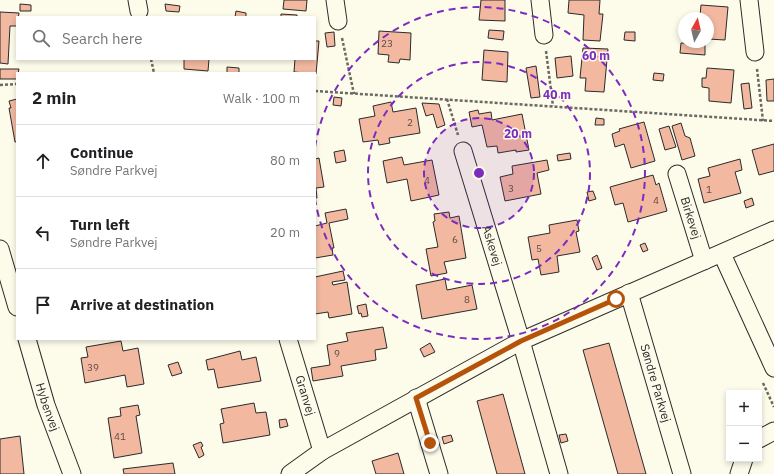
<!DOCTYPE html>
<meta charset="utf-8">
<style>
:root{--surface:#fff;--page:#f6f6f6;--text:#202124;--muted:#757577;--line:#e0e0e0}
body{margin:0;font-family:"IBM Plex Sans",sans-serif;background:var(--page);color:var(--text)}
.controls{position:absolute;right:12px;bottom:12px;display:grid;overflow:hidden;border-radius:0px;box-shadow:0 2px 6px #0003}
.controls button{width:36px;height:36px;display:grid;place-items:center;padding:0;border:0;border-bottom:1px solid var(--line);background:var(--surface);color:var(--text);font:20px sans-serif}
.compass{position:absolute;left:678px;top:12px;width:36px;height:36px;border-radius:50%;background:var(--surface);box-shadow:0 2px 6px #0003;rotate:8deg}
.stop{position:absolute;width:12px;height:12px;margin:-9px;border:3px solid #b45309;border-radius:50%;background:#fff}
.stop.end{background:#b45309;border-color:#fff;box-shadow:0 1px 4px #0008}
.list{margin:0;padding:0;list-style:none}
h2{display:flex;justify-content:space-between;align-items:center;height:52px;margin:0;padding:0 16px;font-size:17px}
h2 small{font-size:13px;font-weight:400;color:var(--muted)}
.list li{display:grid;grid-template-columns:26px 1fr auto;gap:12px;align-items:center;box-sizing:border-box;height:72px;padding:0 16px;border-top:1px solid var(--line)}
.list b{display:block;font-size:15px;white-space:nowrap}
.list p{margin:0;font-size:13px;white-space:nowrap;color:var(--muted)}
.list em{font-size:13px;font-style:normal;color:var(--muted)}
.icon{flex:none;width:22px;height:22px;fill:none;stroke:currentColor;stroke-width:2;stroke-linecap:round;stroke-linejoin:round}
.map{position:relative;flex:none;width:774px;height:474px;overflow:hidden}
.search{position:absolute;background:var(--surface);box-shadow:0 2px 6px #0003;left:16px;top:16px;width:300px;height:44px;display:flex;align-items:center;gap:10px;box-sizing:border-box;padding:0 14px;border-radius:0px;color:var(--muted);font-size:15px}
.panel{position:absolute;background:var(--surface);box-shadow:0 2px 6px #0003;left:16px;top:72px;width:300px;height:268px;border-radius:0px}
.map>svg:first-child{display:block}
.building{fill:#f2b8a0;stroke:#2b2b2b}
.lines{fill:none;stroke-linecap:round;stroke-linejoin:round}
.minor-casing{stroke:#2b2b2b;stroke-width:19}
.path{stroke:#6a6964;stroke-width:2.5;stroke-dasharray:3 2;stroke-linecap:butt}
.minor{stroke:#fdfbea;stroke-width:17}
.route{stroke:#b45309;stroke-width:5}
.ring{fill:none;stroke:#7b2cbf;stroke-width:2;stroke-dasharray:7 5}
.labels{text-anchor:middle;stroke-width:3;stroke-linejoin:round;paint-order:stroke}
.number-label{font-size:10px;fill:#5d4e48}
.street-label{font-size:12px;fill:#2b2b2b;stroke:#fdfbea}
.centre{fill:#7b2cbf;stroke:#fdfbea;stroke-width:2}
.ring-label{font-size:12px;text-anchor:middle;font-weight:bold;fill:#7b2cbf;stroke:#fdfbea;stroke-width:3;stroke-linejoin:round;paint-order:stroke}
</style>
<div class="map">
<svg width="774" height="474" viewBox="0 0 774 474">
<rect width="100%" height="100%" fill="#fdfbea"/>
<g class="building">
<path d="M284,0H307L306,11L283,9Z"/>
<path d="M481,0H505V21L479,20Z"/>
<path d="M569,0H600L599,14H603L600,41L583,40L584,15L568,13Z"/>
<path d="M20,4L31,5V11H20Z"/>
<path d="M165,4L180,6L179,12L166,11Z"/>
<path d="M701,5L728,7L725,40L708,39V18L700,16Z"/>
<path d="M236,11L246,13V17H235Z"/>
<path d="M0,12L19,13L17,26H10L8,64L0,63Z"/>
<path d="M281,14L297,15V17H281Z"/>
<path d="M489,30L504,31L503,40L488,38Z"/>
<path d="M379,31L411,33L410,60L400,59L399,63L388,62L389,55L378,54Z"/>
<path d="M334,32L335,46L327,47L325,33Z"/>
<path d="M625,32H635V41L624,40Z"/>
<path d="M315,41H319L316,74L294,72L295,59H315Z"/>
<path d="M681,43L705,44V55L680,53Z"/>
<path d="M583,48L608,49L604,92L585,91L586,78H580Z"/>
<path d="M484,50L508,52L507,82L482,80Z"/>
<path d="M571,56L573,76L557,78L555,58Z"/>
<path d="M184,59H209L208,71L184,69Z"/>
<path d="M536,66L540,97L531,98L526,68Z"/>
<path d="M227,67L239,68V73H227Z"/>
<path d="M707,68L734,70L731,103L709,101V88L702,87V78H706Z"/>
<path d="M0,69H19L17,79H0Z"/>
<path d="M654,73L664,74L663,81L653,80Z"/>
<path d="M774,79V101H767L766,80Z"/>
<path d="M749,83L752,108L744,109L741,84Z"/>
<path d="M334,97L342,98L341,106L333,105Z"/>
<path d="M17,99V142H15L9,108H11L9,101Z"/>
<path d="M391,102L393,112L416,108L420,133L389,138L390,143L379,145L378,140L363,142L359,119L375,116L373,106Z"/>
<path d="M422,103L439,104L445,125L437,128L433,114L426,116Z"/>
<path d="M478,110L479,114L491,112L492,120L522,114L529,150L516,152V150L498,153L497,146L487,147L482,125L472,127L469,112Z"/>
<path d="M596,118L604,119V125H595Z"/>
<path d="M644,122L655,161L631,168L624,144L615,147L612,134L620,131L619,129Z"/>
<path d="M681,123L685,136L690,138L695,156L682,160L672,126Z"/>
<path d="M669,126L676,147L665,150L659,129Z"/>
<path d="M774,144V171L759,175L752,150Z"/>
<path d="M344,150L346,161L336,163L334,152Z"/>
<path d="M570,153L571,159L558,161L557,155Z"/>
<path d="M402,157L404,165L432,160L439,195L411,201L407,179L387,183L383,161Z"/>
<path d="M319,158L324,187L316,188L317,198H315V159Z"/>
<path d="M740,159L742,170L735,172L741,193L704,203L698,179L710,176L708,168Z"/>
<path d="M547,160L549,170L537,173L541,194L505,201L500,177L513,174L512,166Z"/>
<path d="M653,175L656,185L659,183L667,211L628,222L623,203L615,205L610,187Z"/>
<path d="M593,191L596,199L589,201L587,192Z"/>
<path d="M752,198L754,205L746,208L744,201Z"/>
<path d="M346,209L348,219L329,223L334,248H332L333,255L315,258V226L327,223L325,213Z"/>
<path d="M449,212L450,218L459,216L466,258L444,262L447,273L431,276L426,249L438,247L433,222L435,221L434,214Z"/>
<path d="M577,220L579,231L576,232L580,252L557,256L559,272L541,275L538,259L532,260L528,237L550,233L549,225Z"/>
<path d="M645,243L648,250L643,252L640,245Z"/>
<path d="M597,255L602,268L597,270L592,258Z"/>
<path d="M343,271L345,280L332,282L333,285L347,282L352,314L329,318L328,312L315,314V277Z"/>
<path d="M445,279L447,290L472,285L477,309L422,319L416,285Z"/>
<path d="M366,304L368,316L362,317L361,313L359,314L357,306Z"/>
<path d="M383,327L387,348L375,350L376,360L341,366L343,376L313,381L311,368L330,365L327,345L348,341L346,333Z"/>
<path d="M121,341L123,351L138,348L144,384L127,387L125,375L85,383L81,358L88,357L86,347Z"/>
<path d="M430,343L435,352L424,357L420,349Z"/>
<path d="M609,343L646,474H618L583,350Z"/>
<path d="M240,351L242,360L256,357L261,381L218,388L214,369L208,370L206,360Z"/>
<path d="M178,362L182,373L172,376L168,365Z"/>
<path d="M503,394L525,474H497L477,401Z"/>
<path d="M254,403L256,413L266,412L270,435L223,443L220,424L224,423L221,409Z"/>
<path d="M138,405L140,415L136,416L142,453L114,458L108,418L121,416L120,408Z"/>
<path d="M286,419L288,426L280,428L279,420Z"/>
<path d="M566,434L568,441L561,443L559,435Z"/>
<path d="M451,435L453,441L444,444L442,437Z"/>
<path d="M20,436L24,474H0V439Z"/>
<path d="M201,442L203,446L201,447L204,455L199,458L193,445Z"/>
<path d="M398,453L404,474H376L372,461Z"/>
<path d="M173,463L175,474H124L123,469Z"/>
</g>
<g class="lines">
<g class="minor-casing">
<g id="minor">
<path d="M137,0L139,11"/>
<path d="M335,0L338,21"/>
<path d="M540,0L544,35"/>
<path d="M749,0L755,52"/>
<path id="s1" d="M463,151L521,341L559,474"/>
<path id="s2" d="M677,174L704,261"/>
<path d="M0,249L17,307"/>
<path d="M722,254L774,368"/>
<path id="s3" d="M629,293L682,474"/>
<path id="s4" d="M27,339L46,405L72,474"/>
<path id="s5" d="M288,339L322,451"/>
<path d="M416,398L439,474"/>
<path d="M759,439L774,431"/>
<path d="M290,474L322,451L521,341L774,230"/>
<path d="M739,474L744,459"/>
</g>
</g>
<g class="path">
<path d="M342,38L354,94"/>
<path d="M546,51L553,106"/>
<path d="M151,59L154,73"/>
<path d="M757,69L763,121"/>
<path d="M0,85L17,84"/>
<path d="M315,91L774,121"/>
<path d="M447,99L458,135"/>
<path d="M763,383L774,407"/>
</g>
<use href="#minor" class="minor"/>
</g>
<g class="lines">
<path class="route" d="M430,443L416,398L521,341L616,299"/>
</g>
<circle cx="479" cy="173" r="55" fill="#7b2cbf" fill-opacity=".12"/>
<g class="ring">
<circle cx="479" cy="173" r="55"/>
<circle cx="479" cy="173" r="111"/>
<path d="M315 147A166 166 0 1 1 315 199"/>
</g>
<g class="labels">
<g class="number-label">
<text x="387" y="47">23</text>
<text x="410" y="126">2</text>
<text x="427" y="184">4</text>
<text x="511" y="192">3</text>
<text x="709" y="193">1</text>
<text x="656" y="204">4</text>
<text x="455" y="243">6</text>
<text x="539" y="252">5</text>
<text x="467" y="303">8</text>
<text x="337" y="357">9</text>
<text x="93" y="371">39</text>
<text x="120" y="440">41</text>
</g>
<g class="street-label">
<text dy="4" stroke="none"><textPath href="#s2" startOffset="46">Birkevej</textPath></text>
<text dy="4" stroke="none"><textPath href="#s1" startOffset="99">Askevej</textPath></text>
<text dy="4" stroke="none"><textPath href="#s3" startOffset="94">Søndre Parkvej</textPath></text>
<text dy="4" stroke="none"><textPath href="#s5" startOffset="59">Granvej</textPath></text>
<text dy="4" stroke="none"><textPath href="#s4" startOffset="71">Hybenvej</textPath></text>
</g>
</g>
<circle cx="479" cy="173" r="6" class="centre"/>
<g class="ring-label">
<text x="596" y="60">60 m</text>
<text x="557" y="99">40 m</text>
<text x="518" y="138">20 m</text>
</g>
</svg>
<div class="controls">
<button>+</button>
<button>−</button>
</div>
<svg class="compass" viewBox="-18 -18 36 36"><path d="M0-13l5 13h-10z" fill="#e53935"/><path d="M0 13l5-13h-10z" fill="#757577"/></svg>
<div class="stop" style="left:616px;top:299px"></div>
<div class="stop end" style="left:430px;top:443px"></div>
<div class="search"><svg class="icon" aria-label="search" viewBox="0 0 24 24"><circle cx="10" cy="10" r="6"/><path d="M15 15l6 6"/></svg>Search here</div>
<section class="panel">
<h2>2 min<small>Walk · 100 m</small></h2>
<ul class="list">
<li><svg class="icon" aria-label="ahead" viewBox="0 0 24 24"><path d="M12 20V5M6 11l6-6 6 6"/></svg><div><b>Continue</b><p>Søndre Parkvej</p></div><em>80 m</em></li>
<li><svg class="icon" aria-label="left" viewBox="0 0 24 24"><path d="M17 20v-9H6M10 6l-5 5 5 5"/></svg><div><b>Turn left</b><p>Søndre Parkvej</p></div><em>20 m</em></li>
<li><svg class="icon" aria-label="arrive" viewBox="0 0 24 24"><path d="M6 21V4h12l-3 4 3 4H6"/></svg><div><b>Arrive at destination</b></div></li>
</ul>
</section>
</div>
